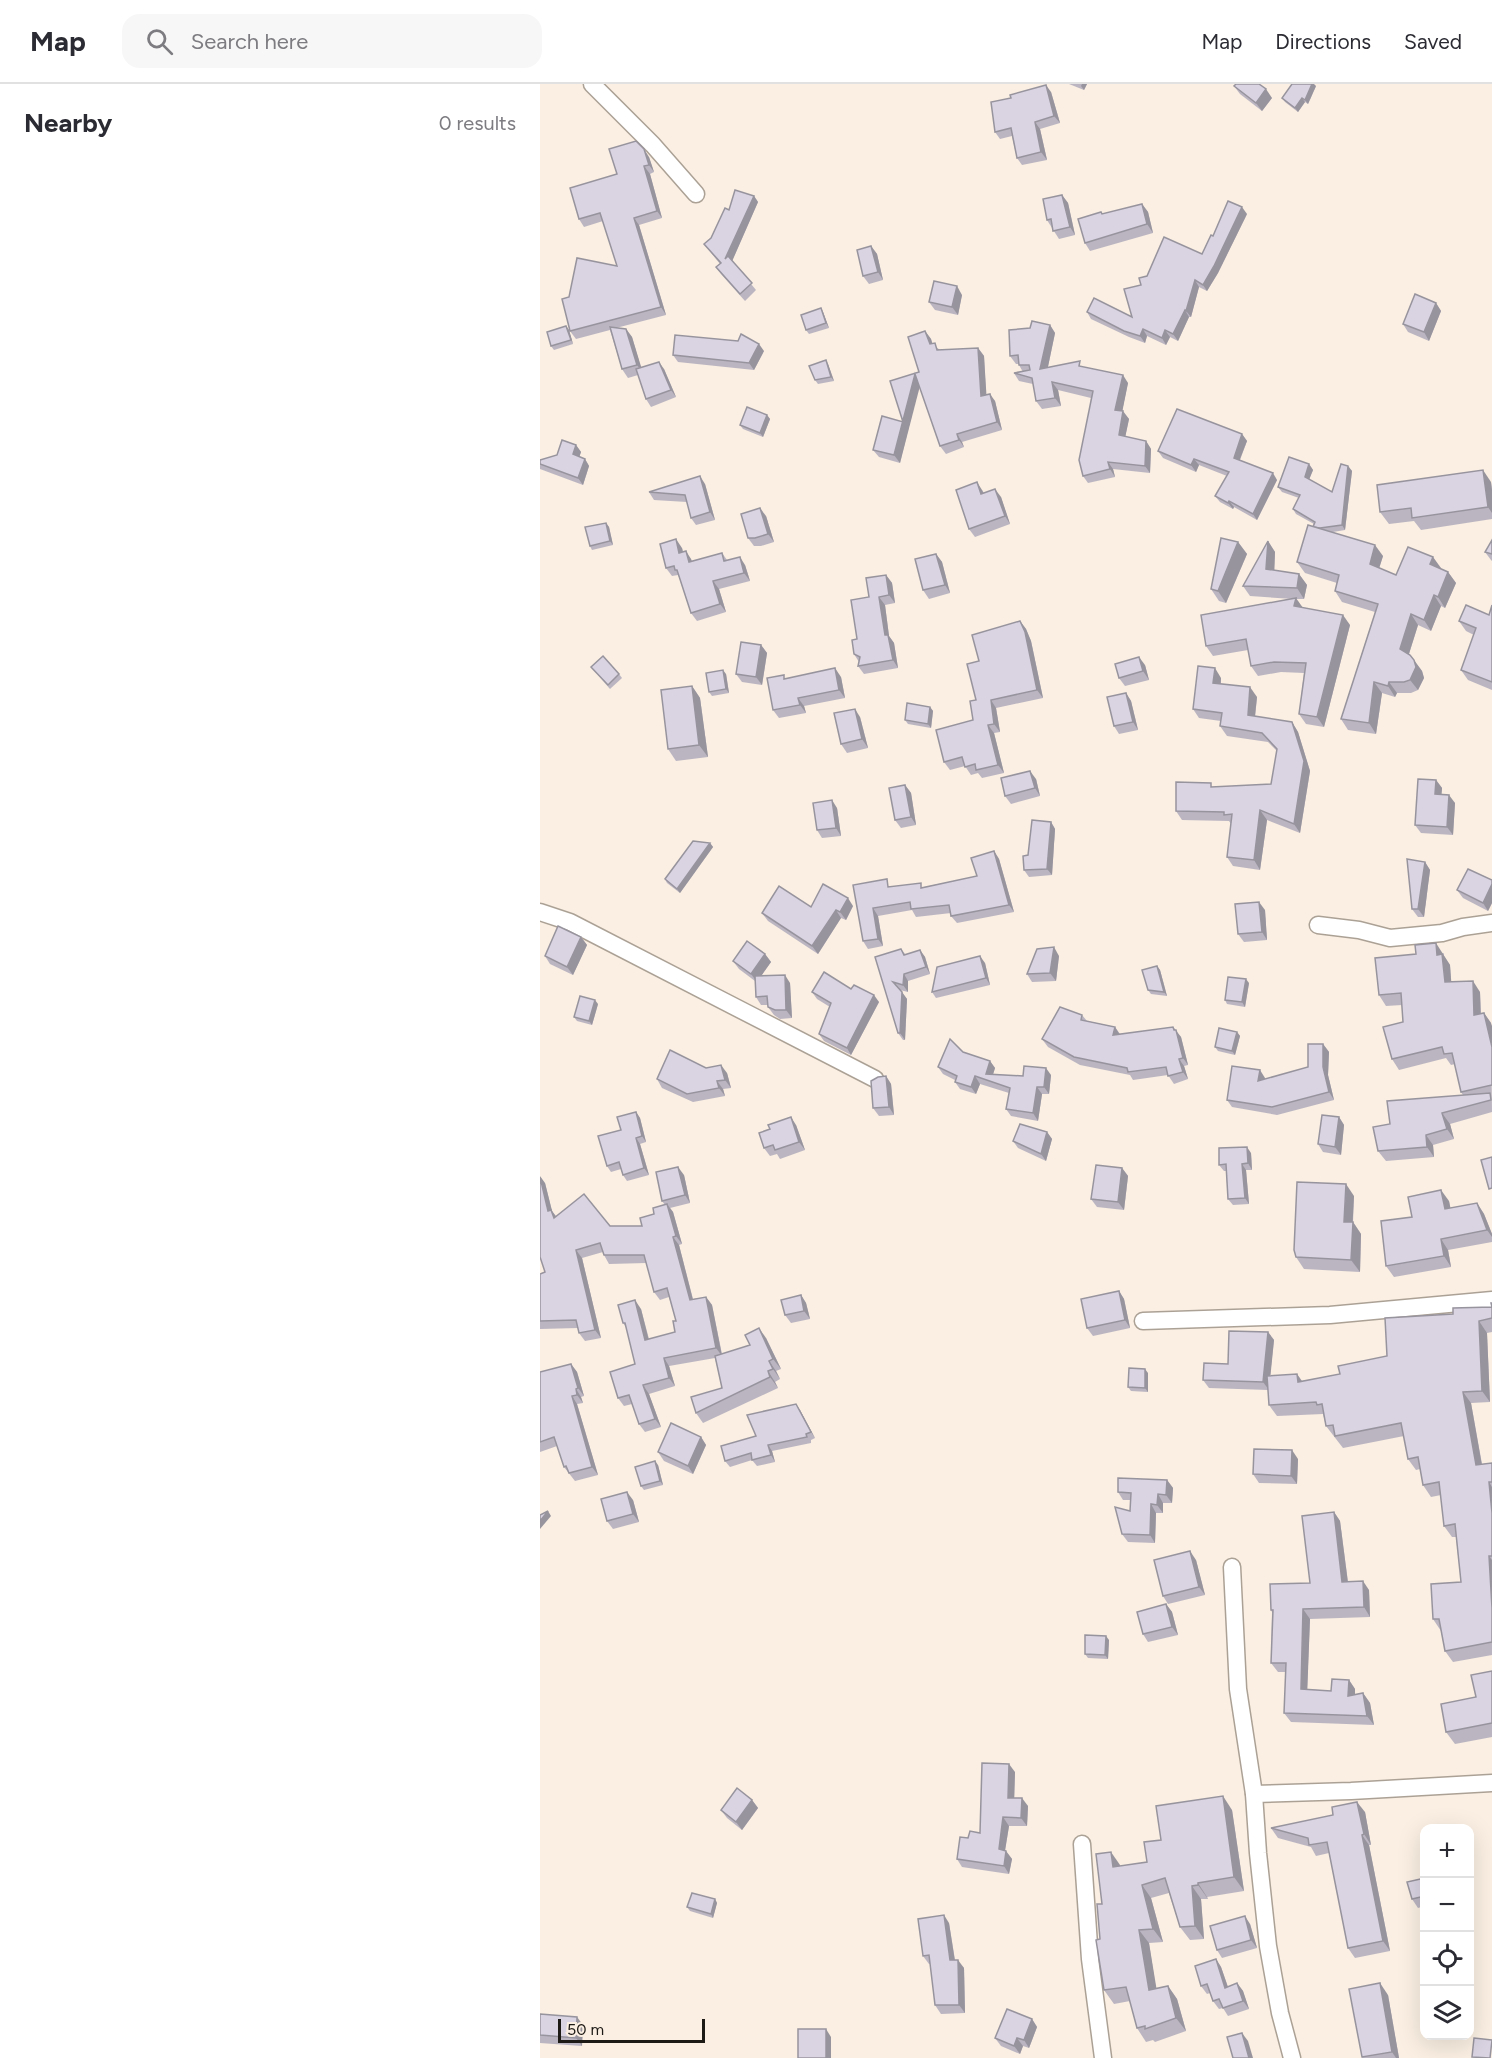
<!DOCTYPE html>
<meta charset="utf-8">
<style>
:root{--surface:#fff;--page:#f7f7f7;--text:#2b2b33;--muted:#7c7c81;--line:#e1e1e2}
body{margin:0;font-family:Figtree,sans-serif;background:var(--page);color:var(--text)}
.controls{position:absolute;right:18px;bottom:18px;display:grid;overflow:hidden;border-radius:12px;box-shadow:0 6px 24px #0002}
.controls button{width:54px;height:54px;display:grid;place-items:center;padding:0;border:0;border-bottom:2px solid var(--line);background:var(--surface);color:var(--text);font:30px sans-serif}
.scale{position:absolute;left:18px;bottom:15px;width:147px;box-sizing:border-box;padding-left:6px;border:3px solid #1d1915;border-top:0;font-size:16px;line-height:21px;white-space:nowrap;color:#1d1915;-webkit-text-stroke:4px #faefe2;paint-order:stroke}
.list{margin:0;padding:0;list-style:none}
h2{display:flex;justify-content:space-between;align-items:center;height:78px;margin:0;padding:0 24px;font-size:26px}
h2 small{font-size:20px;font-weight:400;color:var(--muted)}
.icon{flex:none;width:33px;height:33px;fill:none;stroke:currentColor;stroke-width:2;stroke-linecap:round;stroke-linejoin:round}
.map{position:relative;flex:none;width:952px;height:1974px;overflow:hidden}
header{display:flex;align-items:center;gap:36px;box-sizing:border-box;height:84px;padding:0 30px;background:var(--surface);border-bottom:2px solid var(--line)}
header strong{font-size:28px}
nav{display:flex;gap:33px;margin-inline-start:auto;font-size:21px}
.search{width:420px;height:54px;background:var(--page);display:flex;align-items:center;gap:15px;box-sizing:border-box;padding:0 21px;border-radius:18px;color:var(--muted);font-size:22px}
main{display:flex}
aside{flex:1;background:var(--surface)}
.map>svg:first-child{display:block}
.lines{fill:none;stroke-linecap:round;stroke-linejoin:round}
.minor-casing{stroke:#aca195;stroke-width:19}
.minor{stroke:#fff;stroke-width:16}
.wall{fill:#bbb5c2}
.shaded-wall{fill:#98949e}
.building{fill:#d9d3e2;stroke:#98949e;stroke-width:1.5}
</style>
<header>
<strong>Map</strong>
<div class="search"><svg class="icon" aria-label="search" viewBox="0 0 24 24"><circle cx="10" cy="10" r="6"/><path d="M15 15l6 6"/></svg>Search here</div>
<nav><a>Map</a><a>Directions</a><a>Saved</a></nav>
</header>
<main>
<aside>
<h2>Nearby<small>0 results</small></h2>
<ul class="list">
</ul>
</aside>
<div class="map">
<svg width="952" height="1974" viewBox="0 0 952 1974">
<rect width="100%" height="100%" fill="#faefe2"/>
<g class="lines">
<g class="minor-casing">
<g id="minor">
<path d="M52,0L113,61L156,110"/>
<path d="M0,828L30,838L335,995"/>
<path d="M778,841L819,846L850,854L902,849L923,843L952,839"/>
<path d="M603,1237L790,1231L952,1216"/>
<path d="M692,1483L698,1605L714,1710L718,1769L728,1862L740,1929L752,1974"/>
<path d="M714,1710L811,1707L952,1699"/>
<path d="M542,1760L550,1875L563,1974"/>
</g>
</g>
<use href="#minor" class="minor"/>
</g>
<g class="wall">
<path d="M529,0H547L544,6Z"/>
<path d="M694,2L732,14L722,27L700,10Z"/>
<path d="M776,2L768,20L765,18L758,28L745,18L742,14Z"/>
<path d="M511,8L520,39L500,45L507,76L482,81L477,74L472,52L460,55L455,48Z"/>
<path d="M109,73L114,88L110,90L122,134L99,141L126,231L76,244L86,245L92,253L101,284L124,285L136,313L111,323L106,315L98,291L88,294L82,285L70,246L36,255L30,247L29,213L77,182L63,137L44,143L39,135L77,90Z"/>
<path d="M522,111L528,119L535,151L519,155L507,136Z"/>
<path d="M214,112L218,118L192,177L216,206L205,217L181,190L176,183L180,180L164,160L171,154L189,126Z"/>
<path d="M602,120L608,128L613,149L550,167L545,159L563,130Z"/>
<path d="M707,130L678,189L667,207L659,203L651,233H649L638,257L630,253L626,261L607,252L605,259L589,253L551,235L547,228L592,233L601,201L607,192L662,170L673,152Z"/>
<path d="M331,162L337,170L343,196L329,200L323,192Z"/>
<path d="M422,211L418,231L395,226L389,218Z"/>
<path d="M896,219L901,227L889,257L868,248L863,240Z"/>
<path d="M281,224L283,228L289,244L269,250L266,246Z"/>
<path d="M510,241L515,249L508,283H544L588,299L582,327L589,335L585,353L606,357L611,365L610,389L573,385L575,393L548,399L543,392L551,314L518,306L521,322L502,325L496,317L493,300L479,297L474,289L483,288L479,281V280H476L470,272L490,244Z"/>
<path d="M26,242L29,246L33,260L14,266L11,262Z"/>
<path d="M385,247L391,255L392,260L400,266L438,264L444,272L446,310L455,317L462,346L422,358L424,363L406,370L400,362L379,302L360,379L339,373L333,366L363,338L379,288Z"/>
<path d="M224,267L214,286L138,278L133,271Z"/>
<path d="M288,280L294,297L278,300L275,296Z"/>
<path d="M227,331L230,335L223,353L203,345L200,341Z"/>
<path d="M702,350L707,357L700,376L737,396L717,436L694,423L693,425L680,418L675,412L687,392L659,381L656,388L623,374L618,367Z"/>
<path d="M36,361L41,368L39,373L45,375L49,382L43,401L0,385V376L17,371Z"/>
<path d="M769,380L773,386L769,396L792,408L808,382L812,387L805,446L793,448L843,472L839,484L856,491L893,473L900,485L908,488L916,499L905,524L901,522L891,547L878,541L869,570L882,587L884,594L878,606L871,609H857L855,613L842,609L836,650L808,646L801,635L835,528L802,518L795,507L797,499L765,489L757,478L774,440L756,430L753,425L759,414L742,408L738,403Z"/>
<path d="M951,398L952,406V435L881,446L874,437L849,440L840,428Z"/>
<path d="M165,400L175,436L156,441L151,434L147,418L114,416L109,408Z"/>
<path d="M442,406L444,409L461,413L470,440L435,453L429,445Z"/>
<path d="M226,432L234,458L221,462H214L208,454Z"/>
<path d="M66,439L69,443L73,461L52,466L50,462Z"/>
<path d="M952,456V477L951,476L945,468Z"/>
<path d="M728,457L735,468L734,486L759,490L767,501L764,515H756L762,523L810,541L784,643L766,640L759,630L764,589L741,588L718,592L711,582L708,566L673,572L666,562L753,515L710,512L703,502Z"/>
<path d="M698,458L707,470L686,519L679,517L671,505Z"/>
<path d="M142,464L143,468L151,475L152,477L182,469L187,476L205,481L210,497L179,505L186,528L157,537L151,529L139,493L138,491L132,492L126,484Z"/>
<path d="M396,470L402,478L410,509L389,515L383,506Z"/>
<path d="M346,491L352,499L355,519L345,521L349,552L354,559L358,584L324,590L318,582L319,578L314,570L329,513Z"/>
<path d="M952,521V606L928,596L921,586L934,551L926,547L919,537L949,531Z"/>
<path d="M480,537L486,545L491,557L503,614L456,624L460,648L454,649L464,689L442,694L438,689L431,691L425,682L410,686L404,678L433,636L436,616L439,577Z"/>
<path d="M221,561L227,569L222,601L202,598L196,590Z"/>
<path d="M605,581L609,596L585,602L579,594Z"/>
<path d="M51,583L79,590L82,594L70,605Z"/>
<path d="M186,590L189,609L172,612L169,608Z"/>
<path d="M301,593L305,614L264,622L266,629L239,634L233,626L246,595Z"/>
<path d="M681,594V600L717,613L715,633L752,638L758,648L770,687L760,749L727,736L720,786L693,782L687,773L691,740L689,737L642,736L636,727L673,703L731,700L737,667L728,658L687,652L680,642L681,637L659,634L653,625Z"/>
<path d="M152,602L160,614L168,673L136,677L128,665Z"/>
<path d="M586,609L591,617L598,646L579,650L574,642Z"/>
<path d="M390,623L393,627L391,644L368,640L365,636Z"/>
<path d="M320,633L328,664L307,669L301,660Z"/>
<path d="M496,695L500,712L471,720L465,712Z"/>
<path d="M896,696L902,704L901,711L915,719L913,751L881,749L875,741Z"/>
<path d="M365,701L371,709L376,741L361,744L355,736Z"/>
<path d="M297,724L301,752L282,754L277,746Z"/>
<path d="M511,738L515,745L512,791L489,793L484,786L488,771Z"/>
<path d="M170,759L173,763L140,809L127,799L125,795Z"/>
<path d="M454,767L459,775L474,828L417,839L411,832V829L376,833L372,826L338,832L343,862L328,865L323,857L313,801L384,803L437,792Z"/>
<path d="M885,778L890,786L884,833H878L872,825Z"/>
<path d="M952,796V819L948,827L923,814L917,806Z"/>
<path d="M313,822L306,836L301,834L278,870L228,837L222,829L271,823Z"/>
<path d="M725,826L727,856L704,858L698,850Z"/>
<path d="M41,853L47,861L33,891L10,880L5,872Z"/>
<path d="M361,865L366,871L380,866L385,873L390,890L368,897V908L360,906L367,915L365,956H363L358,949L335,873Z"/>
<path d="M904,869V872L910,881L911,898L940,908L941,929H944L951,939L952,1028L910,1040L914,1055L893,1061L894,1073L846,1077L838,1067L850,1040L923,1011L921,1008L915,980L911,981L906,974L859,986L852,975L863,938L862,921L846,922L839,911Z"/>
<path d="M225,870L231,878L221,892L250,899L252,934L240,935L234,931L228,923V921H221L216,913L215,897L199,885L193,877Z"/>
<path d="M519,872L516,897L492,898L487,890Z"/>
<path d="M445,879L450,901L396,914L392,908Z"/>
<path d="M617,882L620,886L627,912L611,910L608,906Z"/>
<path d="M709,899L705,923L687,920L685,916Z"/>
<path d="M311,905L339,918L311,971L284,957L279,950L290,923L277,915L272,908Z"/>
<path d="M58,920L52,941L37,937L34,933Z"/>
<path d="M542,931L547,937L575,943L580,950L633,943L641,953L648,981L644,982L648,995L634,1000L628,991L593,996L590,991L540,981L508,963L502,955Z"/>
<path d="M697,948L700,952L695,971L678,967L675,963Z"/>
<path d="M783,960L789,968L788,991L794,1016L737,1031L692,1023L687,1016L725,994V995L768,983Z"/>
<path d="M423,968L450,977L455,984L453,990L483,992L511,991L509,1010H502L498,1037L471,1032L466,1025L469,1009L440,1000L436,1010L420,1005L415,998V996L403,990L398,983Z"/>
<path d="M166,984L187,989L191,1004L183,1005L185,1012L153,1018L122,1004L117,995Z"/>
<path d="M346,992L351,1000L354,1031L339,1032L333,1024Z"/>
<path d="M96,1028L100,1034L106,1058L100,1060L109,1091L87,1097L83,1091L81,1085L71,1088L67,1082L81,1046Z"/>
<path d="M799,1033L804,1041L801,1071L783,1068L778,1060Z"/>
<path d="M256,1041L265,1066L240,1075L237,1070L230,1072L224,1064Z"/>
<path d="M507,1048L512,1055L506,1077L478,1064L473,1057Z"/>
<path d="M711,1069L712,1086H706L709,1120L693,1121L688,1115L686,1087H684L679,1081Z"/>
<path d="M582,1084L588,1092L584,1126L557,1123L551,1115Z"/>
<path d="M144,1091L150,1119L130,1124L133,1128L142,1160L139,1161L153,1215L166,1213L172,1221L182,1270L210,1261L226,1254L241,1285L236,1287L240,1295L235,1298L238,1304L163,1339L156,1329L182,1304L175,1274L129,1282L135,1302L109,1310L121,1343L105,1348L99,1340L92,1320L84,1322L78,1314L95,1280L86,1243L83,1239L101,1225L109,1255L135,1248L136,1237L129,1213L120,1216L114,1208L106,1179L69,1180L64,1171L63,1168L42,1174L61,1254L45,1257L39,1249L38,1244L0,1245V1190L5,1188V1099L12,1127L16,1132L70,1142H102L125,1121L122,1117Z"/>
<path d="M814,1112L813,1138L821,1150L820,1188L764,1185L756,1173Z"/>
<path d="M909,1117L910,1124L937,1119L944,1130L952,1150V1158L908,1166L911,1183L854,1193L846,1182L872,1133Z"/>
<path d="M579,1207L584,1215L590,1244L553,1252L547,1244Z"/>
<path d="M261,1211L266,1219L270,1235L251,1239L245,1231Z"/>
<path d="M952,1219V1248L947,1249L950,1318L931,1319L942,1380L952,1379V1571L913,1578L905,1567L901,1547L893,1535L921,1498L916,1453H912L904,1442L901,1411L891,1413L883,1401L880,1385L876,1386L868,1375L864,1352L803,1364L786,1342L783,1330L737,1332L729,1321L728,1306L669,1304L663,1296L688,1280L728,1248L734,1256L730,1292L757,1290L762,1297L800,1290L847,1272L913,1230L952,1223Z"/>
<path d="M31,1280L37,1288L44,1312L41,1313L43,1319L37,1320L58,1391L35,1397L24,1383L17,1362L0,1368V1288Z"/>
<path d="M608,1289V1308L591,1307L588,1303Z"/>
<path d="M260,1326L275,1354L271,1356V1359L232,1367L235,1378L217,1382L212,1376L190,1383L185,1377L216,1352Z"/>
<path d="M161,1353L166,1361L153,1390L124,1377L118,1368Z"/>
<path d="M758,1375L757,1400L719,1399L713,1390Z"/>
<path d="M118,1381L123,1401L104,1406L101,1402Z"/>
<path d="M627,1396L633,1404L632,1419H623V1429H616L615,1459L588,1458L582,1450L590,1427L591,1416H583L578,1408Z"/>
<path d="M93,1416L99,1438L73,1445L67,1437Z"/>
<path d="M794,1428L800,1437L808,1498L829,1506L830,1533L770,1535L767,1605L791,1607L809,1596L815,1605V1611L823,1609L830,1619L834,1641L751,1638L744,1629L746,1588H738L731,1579L732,1528L731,1526L770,1499Z"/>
<path d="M656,1476L665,1511L628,1520L623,1512Z"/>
<path d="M626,1520L632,1528L638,1551L608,1558L603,1550Z"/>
<path d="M569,1556L568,1575L548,1574L545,1570Z"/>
<path d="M952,1587V1653L915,1660L906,1648L936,1613Z"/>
<path d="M475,1688L474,1714L488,1722L487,1742H469L465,1766L472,1775L469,1790L422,1783L417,1775L428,1754L440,1749Z"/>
<path d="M212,1716L218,1724L202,1746L187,1734L181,1726Z"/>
<path d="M692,1726L704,1807L667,1813L668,1815H661L664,1855L650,1856L640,1843L629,1809L611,1814L623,1858L609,1859L616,1905L628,1902L637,1915L646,1947L615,1958L613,1956L606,1958L597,1944L590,1917L574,1920L564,1906L560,1855L562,1820L580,1782L607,1778L621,1756Z"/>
<path d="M825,1728L831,1761H829L850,1867L815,1874L808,1864L789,1769L776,1772L771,1763L738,1754L731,1744Z"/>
<path d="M885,1794V1822L878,1824L872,1815Z"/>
<path d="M175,1815L177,1819L173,1834L150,1827L147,1823Z"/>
<path d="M409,1839L415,1876L424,1884L425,1929L401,1930L395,1921L390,1880H389L383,1872Z"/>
<path d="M710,1840L717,1864L682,1874L677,1866Z"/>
<path d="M676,1875L681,1883L688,1903L697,1899L703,1907L709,1925L688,1932L683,1924L679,1925L673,1917L670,1909L667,1910L661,1902Z"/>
<path d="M848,1911L859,1974H822V1973Z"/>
<path d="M0,1930L43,1941L42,1962L0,1959Z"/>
<path d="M492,1935L497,1943L489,1964L483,1962L480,1970L461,1962L455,1954Z"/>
</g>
<g class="shaded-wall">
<path d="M542,0H547L544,6L541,2Z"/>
<path d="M772,0H774L776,2L768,20L765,16Z"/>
<path d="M506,1L511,8L520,39L514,32Z"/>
<path d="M726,5L732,14L722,27L716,19Z"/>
<path d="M762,14L765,18L758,28L755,24Z"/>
<path d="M495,38L500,45L507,76L501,68Z"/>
<path d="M104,65L109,73L114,88L109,81Z"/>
<path d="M104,82L110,90L122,134L117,127Z"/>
<path d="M522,111L528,119L535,151L530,143Z"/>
<path d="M214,112L218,118L190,182L185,175Z"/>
<path d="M602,120L608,128L613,149L607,140Z"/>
<path d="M702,123L707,130L678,189L667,207L663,201Z"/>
<path d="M94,134L99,141L126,231L121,223Z"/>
<path d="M331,162L337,170L343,196L338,188Z"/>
<path d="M655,196L659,203L651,233L646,227Z"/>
<path d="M417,202L422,211L418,231L412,223Z"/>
<path d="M896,219L901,227L889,257L884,248Z"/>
<path d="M281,224L283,228L289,244L286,239Z"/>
<path d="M645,226L649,233L638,257L633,250Z"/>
<path d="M510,241L515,249L506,292L500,285Z"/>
<path d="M26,242L29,246L33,260L31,256Z"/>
<path d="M86,245L92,253L103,289L97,281Z"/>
<path d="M603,245L607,252L605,259L600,252Z"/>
<path d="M625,246L630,253L626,261L622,254Z"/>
<path d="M385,247L391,255L395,268L390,260Z"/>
<path d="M219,260L224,267L214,286L209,279Z"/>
<path d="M438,264L444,272L447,320L441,312Z"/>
<path d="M286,276L288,280L294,297L291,293Z"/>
<path d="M119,278L124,285L136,313L131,306Z"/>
<path d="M375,290L381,298L360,379L354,371Z"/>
<path d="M583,291L588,299L581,334L575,326Z"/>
<path d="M512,298L518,306L521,322L515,314Z"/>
<path d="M450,310L455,317L462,346L457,338Z"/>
<path d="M583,327L589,335L584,359L579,351Z"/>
<path d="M227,331L230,335L223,353L220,349Z"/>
<path d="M417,350L422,358L424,363L419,356Z"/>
<path d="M702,350L707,357L698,380L694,374Z"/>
<path d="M606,357L611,365L610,389L605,382Z"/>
<path d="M36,361L41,368L38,377L33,370Z"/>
<path d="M45,375L49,382L43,401L38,394Z"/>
<path d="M654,375L659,381L656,388L651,381Z"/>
<path d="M568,378L573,385L575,393L570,385Z"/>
<path d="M769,380L773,386L768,398L765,393Z"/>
<path d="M808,382L812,387L805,446L802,441Z"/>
<path d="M943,386L951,398L952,406V429L948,423Z"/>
<path d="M733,389L737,396L717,436L713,430Z"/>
<path d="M160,392L165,400L175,436L170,428Z"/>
<path d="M437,398L442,406L447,418L441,410Z"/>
<path d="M455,405L461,413L470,440L465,432Z"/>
<path d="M689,417L694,423L693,425L688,419Z"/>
<path d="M220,424L226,432L234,458L228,450Z"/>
<path d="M66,439L69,443L73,461L70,457Z"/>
<path d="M136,455L142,464L145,477L139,469Z"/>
<path d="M728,457L735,468L734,496L726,485Z"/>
<path d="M698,458L707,470L686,519L678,507Z"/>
<path d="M835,461L843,472L837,491L830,480Z"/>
<path d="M146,467L151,475L154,486L149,478Z"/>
<path d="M396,470L402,478L410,509L405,501Z"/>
<path d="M200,473L205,481L210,497L204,489Z"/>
<path d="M893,473L901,484L897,491L890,480Z"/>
<path d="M908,488L916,499L905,524L898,513Z"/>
<path d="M759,490L767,501L764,515L757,504Z"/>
<path d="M346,491L352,499L355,519L349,511Z"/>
<path d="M173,497L179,505L186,528L180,520Z"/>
<path d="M894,511L901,522L891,547L884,536Z"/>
<path d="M339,513L345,521L349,552L354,559L358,584L353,576L345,551Z"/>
<path d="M756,514L763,524L754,522Z"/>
<path d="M871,530L878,541L867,576L860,565Z"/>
<path d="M803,531L810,541L784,643L777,633Z"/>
<path d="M480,537L486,545L491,557L503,614L497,606Z"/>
<path d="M221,561L227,569L222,601L216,593Z"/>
<path d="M599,573L605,581L609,596L603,587Z"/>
<path d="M874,576L882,587L884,594L878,606L870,596Z"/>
<path d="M295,584L301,593L305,614L299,606Z"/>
<path d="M675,584L681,594L680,609L673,599Z"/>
<path d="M183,586L186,590L189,609L186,605Z"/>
<path d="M834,598L842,609L836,650L829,639Z"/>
<path d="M849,598L857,609L855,613L848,602Z"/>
<path d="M152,602L160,614L168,673L159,661Z"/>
<path d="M710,603L717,613L714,641L708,631Z"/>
<path d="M586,609L591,617L598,646L593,638Z"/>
<path d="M258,614L264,622L266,629L260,621Z"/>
<path d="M451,616L456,624L460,648L454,640Z"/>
<path d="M390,623L393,627L391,644L388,640Z"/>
<path d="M315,625L320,633L328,664L322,655Z"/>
<path d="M752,638L758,648L770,687L760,749L754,740Z"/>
<path d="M448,641L454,649L464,689L458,681Z"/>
<path d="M490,687L496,695L500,712L495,704Z"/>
<path d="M896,696L902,704L901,718L895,710Z"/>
<path d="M365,701L371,709L376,741L371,733Z"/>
<path d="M909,711L915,719L913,751L907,743Z"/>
<path d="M292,716L297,724L301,752L296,744Z"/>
<path d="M720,726L727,736L720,786L714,776Z"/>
<path d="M511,738L515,745L512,791L507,785Z"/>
<path d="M170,759L173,763L140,809L137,805Z"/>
<path d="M454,767L459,775L474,828L469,821Z"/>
<path d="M885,778L890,786L884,833L878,825Z"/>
<path d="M952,800V819L948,827L943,819Z"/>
<path d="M308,814L313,822L306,836L300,828Z"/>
<path d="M719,818L725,826L727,856L722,848Z"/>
<path d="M333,824L338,832L343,862L338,855Z"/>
<path d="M296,826L301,834L278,870L272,862Z"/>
<path d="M41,853L47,861L33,891L27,883Z"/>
<path d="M896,859L910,881L912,908L905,898L897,871Z"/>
<path d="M514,863L519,872L516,897L510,889Z"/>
<path d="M380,866L385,873L390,890L386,883Z"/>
<path d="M225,870L231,878L217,898L211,890Z"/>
<path d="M440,872L445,879L450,901L446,894Z"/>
<path d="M617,882L620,886L627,912L624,908Z"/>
<path d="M364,890L368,897V908L363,901Z"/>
<path d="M245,891L250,899L252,934L246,926Z"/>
<path d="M706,895L709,899L705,923L702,918Z"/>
<path d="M933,897L940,908L941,942L934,931Z"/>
<path d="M362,908L367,915L365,956L360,949Z"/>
<path d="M334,911L339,918L311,971L307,964Z"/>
<path d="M55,916L58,920L52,941L49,937Z"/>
<path d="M944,929L951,939L952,942V963Z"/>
<path d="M575,943L580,951H573Z"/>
<path d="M633,943L641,953L648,981L643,974Z"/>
<path d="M697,948L700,952L695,971L692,967Z"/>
<path d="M783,960L789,968L788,991L794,1016L789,1008L783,983Z"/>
<path d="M639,975L644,982L648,995L643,988Z"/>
<path d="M450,977L455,984L451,997L446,990Z"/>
<path d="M181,981L187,989L191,1004L185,996Z"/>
<path d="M506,984L511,991L509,1010L504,1003Z"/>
<path d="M720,986L725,994L724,1005L718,997Z"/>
<path d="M346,992L351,1000L354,1031L349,1023Z"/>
<path d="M435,992L440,1000L436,1010L431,1003Z"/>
<path d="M177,997L183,1005L185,1012L179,1004Z"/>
<path d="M497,1003L502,1010L498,1037L493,1029Z"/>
<path d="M96,1028L100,1034L106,1058L102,1052Z"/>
<path d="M902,1029L910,1040L914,1055L907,1045Z"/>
<path d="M251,1033L256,1041L265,1066L259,1058Z"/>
<path d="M799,1033L804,1041L801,1071L795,1063Z"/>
<path d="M507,1048L512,1055L506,1077L501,1070Z"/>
<path d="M886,1051L893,1061L894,1073L887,1063Z"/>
<path d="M96,1054L100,1060L109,1091L104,1084Z"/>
<path d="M707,1063L711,1069L712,1086L708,1079Z"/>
<path d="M702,1080L706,1086L709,1120L705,1114Z"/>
<path d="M138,1083L144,1091L150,1119L145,1111Z"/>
<path d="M582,1084L588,1092L584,1126L578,1118Z"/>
<path d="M0,1092L5,1099L12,1127L17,1134L19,1142L8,1127Z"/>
<path d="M806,1100L814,1112L812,1150L804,1138Z"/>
<path d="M901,1106L909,1117L913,1136L905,1125Z"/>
<path d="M937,1119L944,1130L952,1150V1153L947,1146Z"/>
<path d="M127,1120L133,1128L142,1160L136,1152Z"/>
<path d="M813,1138L821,1150L820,1188L811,1176Z"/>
<path d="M133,1153L139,1161L155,1224L150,1216Z"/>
<path d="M901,1155L908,1166L911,1183L904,1172Z"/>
<path d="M36,1166L42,1174L61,1254L55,1246Z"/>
<path d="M579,1207L584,1215L590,1244L585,1236Z"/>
<path d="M261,1211L266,1219L270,1235L264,1227Z"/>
<path d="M166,1213L172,1221L182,1272L176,1264Z"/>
<path d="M95,1216L101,1225L111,1265L105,1256Z"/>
<path d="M939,1237L947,1249L950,1318L942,1307Z"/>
<path d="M219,1244L226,1254L241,1285L233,1275Z"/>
<path d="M728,1248L734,1256L729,1306L723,1298Z"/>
<path d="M124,1274L129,1282L135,1302L129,1294Z"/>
<path d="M229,1277L236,1287L240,1295L233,1285Z"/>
<path d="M31,1280L37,1288L44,1312L38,1304Z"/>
<path d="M605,1285L608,1289V1308L605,1304Z"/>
<path d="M228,1287L235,1298L238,1304L230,1293Z"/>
<path d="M757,1290L765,1302L758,1298Z"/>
<path d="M103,1301L109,1310L121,1343L115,1335Z"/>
<path d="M36,1305L41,1313L43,1319L37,1311Z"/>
<path d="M923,1308L931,1319L944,1393L936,1381Z"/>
<path d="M32,1312L37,1320L58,1391L52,1383Z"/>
<path d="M256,1320L260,1326L275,1354L271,1348Z"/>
<path d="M161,1353L166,1361L153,1390L148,1382Z"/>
<path d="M228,1361L232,1367L235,1378L231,1371Z"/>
<path d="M752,1366L758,1375L757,1400L751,1392Z"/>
<path d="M115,1377L118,1381L123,1401L120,1397Z"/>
<path d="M627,1396L633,1404L632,1419L626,1411Z"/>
<path d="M949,1398L952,1403V1429Z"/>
<path d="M87,1408L93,1416L99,1438L93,1430Z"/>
<path d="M618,1410L623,1419V1429L617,1421Z"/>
<path d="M611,1420L616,1429L615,1459L610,1451Z"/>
<path d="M8,1427L11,1432L0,1445V1437Z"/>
<path d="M794,1428L800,1437L809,1507L802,1498Z"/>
<path d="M650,1467L656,1476L665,1511L659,1503Z"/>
<path d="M949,1472L952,1476V1524Z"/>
<path d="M823,1497L829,1506L830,1533L824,1523Z"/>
<path d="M626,1520L632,1528L638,1551L632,1543Z"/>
<path d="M763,1525L770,1535L767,1614L761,1605Z"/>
<path d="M566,1552L569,1556L568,1575L565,1571Z"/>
<path d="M809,1596L815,1605V1621L808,1612Z"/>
<path d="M823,1609L830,1619L834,1641L827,1632Z"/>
<path d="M469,1680L475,1688L474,1722L468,1714Z"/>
<path d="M683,1712L692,1726L704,1807L694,1793Z"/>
<path d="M482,1714L488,1722L487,1742L481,1734Z"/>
<path d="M212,1716L218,1724L202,1746L196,1738Z"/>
<path d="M817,1718L825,1728L831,1761L824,1750Z"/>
<path d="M463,1733L469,1742L464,1773L459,1765Z"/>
<path d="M822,1751L829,1761L850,1867L843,1857Z"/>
<path d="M466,1767L472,1775L469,1790L464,1782Z"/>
<path d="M571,1768L580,1781L582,1796L573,1783Z"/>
<path d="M658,1799L667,1813L668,1815L658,1801Z"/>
<path d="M602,1801L611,1814L623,1858L613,1845Z"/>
<path d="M652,1802L661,1815L664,1855L655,1842Z"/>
<path d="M175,1815L177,1819L173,1834L171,1830Z"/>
<path d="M404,1831L409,1839L416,1884L410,1876Z"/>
<path d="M705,1832L710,1840L717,1864L711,1856Z"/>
<path d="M599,1846L609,1859L619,1920L609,1906Z"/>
<path d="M676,1875L681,1883L691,1912L685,1904Z"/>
<path d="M418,1876L424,1884L425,1929L419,1921Z"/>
<path d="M697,1899L703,1907L709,1925L703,1917Z"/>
<path d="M840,1899L848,1911L859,1974H856L852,1968Z"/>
<path d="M628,1902L637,1915L646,1947L636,1934Z"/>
<path d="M37,1933L43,1941L42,1962L36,1954Z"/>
<path d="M492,1935L497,1943L489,1964L484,1956Z"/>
<path d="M286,1945L291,1953V1974H286Z"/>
<path d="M702,1949L708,1957L713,1974H709Z"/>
<path d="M477,1954L483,1962L480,1970L474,1962Z"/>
</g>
<g class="building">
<path d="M696,0H719L726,5L716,19L694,2Z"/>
<path d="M752,0H772L765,16L762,14L755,24L742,14Z"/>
<path d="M506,1L514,32L495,38L501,68L477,74L471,44L455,48L451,18L471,14L470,11Z"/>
<path d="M96,57L104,65L109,81L104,82L117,127L94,134L121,223L30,247L22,215L29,213L37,174L77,182L60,129L39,135L30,104L77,90L69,65Z"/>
<path d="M195,106L214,112L185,175L188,172L212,199L200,210L176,183L181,179L164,160L171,154L185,124L189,126Z"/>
<path d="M522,111L530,143L513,147L511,135L507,136L503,115Z"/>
<path d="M688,117L702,123L674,182L663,201L655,196L646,227L645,226L633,250L625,246L622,254L603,245L600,252L584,247L547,228L554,214L592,233L584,205L601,201L599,194L607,192L624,153L662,170L671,151L673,152Z"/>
<path d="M602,120L607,140L545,159L538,135L561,128L562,130Z"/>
<path d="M331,162L338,188L323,192L317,166Z"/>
<path d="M394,197L417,202L412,223L389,218Z"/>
<path d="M875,210L896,219L884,248L863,240Z"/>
<path d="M281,224L286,239L266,246L261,231Z"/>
<path d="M492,237L510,241L500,285L540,277L539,282L583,291L575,326L583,327L579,351L606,357L605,382L568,378L570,385L543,392L539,376L553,307L512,298L515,314L496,317L492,294L474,289L490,286L489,281H479L478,271L470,272L469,246L490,244Z"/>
<path d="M26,242L31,256L11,262L7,248Z"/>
<path d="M70,243L86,245L97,281L82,285Z"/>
<path d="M385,247L390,260L395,259L397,266L438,264L441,312L450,310L457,338L417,350L419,356L400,362L375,290L354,371L333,366L342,332L363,338L350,297L379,288L368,253Z"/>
<path d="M201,250L219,260L209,279L133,271L135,251L198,257Z"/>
<path d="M286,276L291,293L275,296L269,282Z"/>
<path d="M119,278L131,306L106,315L96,285Z"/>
<path d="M207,323L227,331L220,349L200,341Z"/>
<path d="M637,325L702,350L694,374L733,389L713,430L689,417L688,419L675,412L689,388L654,375L651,381L618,367Z"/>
<path d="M22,356L36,361L33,370L45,375L38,394L0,380V376L17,371Z"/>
<path d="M749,373L769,380L765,393L792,408L801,380L808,382L802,441L780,444L773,443L775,438L753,425L760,411L738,403Z"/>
<path d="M943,386L948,423L872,434L871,424L840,428L837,401Z"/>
<path d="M160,392L170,428L151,434L145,411L109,408Z"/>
<path d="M437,398L441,410L455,405L465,432L429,445L416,406Z"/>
<path d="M220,424L228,450L215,454H208L201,430Z"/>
<path d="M66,439L70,457L50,462L45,443Z"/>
<path d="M768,441L835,461L830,480L856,491L868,463L893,473L890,480L908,488L898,513L894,511L884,536L871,530L860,565L870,571L874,576L876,583L870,596L864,598H849L848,602L834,598L829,639L801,635L838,520L795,507L799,491L757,478Z"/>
<path d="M681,454L698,458L678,507L671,505Z"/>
<path d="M136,455L139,469L146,467L149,478L182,469L184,477L200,473L204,489L173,497L180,520L151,529L137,486H135L134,482L126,484L120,460Z"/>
<path d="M952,456V470L945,468Z"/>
<path d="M728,457L726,485L759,490L757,504L703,502Z"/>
<path d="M396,470L405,501L383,506L375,475Z"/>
<path d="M346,491L349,511L339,513L345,551H348L353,576L318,582L320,573L314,570L312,556L317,555L311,516L329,513L326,494Z"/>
<path d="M756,514L754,522L803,531L777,633L759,630L766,579L734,578L711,582L706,555L666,562L661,531Z"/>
<path d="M926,521L949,531L952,521V598L921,586L936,544L919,537Z"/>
<path d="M480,537L485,548L497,606L451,616L454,640L448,641L458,681L436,686L435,680L425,683L422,673L404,678L396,646L433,636L430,617L436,616L427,580L439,577L432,551Z"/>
<path d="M201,558L221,561L216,593L196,590Z"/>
<path d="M63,572L79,590L68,601L51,583Z"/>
<path d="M599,573L603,587L579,594L575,580Z"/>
<path d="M658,582L675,584L673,599L710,603L708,631L752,638L764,677L754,740L720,726L714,776L687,773L692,730L684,731V728L636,727V698L671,699V703L731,700L737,665L722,649L680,642L682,629L653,625Z"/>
<path d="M295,584L299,606L258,614L260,621L233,626L227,594L244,591V595Z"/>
<path d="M183,586L186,605L169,608L166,589Z"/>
<path d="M152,602L159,661L128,665L121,606Z"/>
<path d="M586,609L593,638L574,642L567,613Z"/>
<path d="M367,619L390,623L388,640L365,636Z"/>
<path d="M315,625L322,655L301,660L294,629Z"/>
<path d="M490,687L495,704L465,712L461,694Z"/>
<path d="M878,695L896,696L895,710L909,711L907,743L875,741Z"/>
<path d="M365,701L371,733L355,736L349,704Z"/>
<path d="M292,716L296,744L277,746L273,719Z"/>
<path d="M492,736L511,738L507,785L484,786L483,772L488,771Z"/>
<path d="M153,757L170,759L137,805L125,795Z"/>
<path d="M454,767L469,821L411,832L409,821L371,825L370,818L333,824L338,855L323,857L313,801L347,795L348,803L381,799V804L437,792L431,774Z"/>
<path d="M867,775L885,778L878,825H872Z"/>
<path d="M928,785L952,796V800L943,819L917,806Z"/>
<path d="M283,800L308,814L300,828L296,826L272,862L222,829L239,802L271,823Z"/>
<path d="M719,818L722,848L698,850L695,820Z"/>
<path d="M18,842L41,853L27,883L5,872Z"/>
<path d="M207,857L225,870L211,890L193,877Z"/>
<path d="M896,859L897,871L902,870L905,898L933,897L934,931L944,929L952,963V1001L921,1008L912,969L904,970L902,963L852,975L843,943L863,938L861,909L839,911L835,874L876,870L875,861Z"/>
<path d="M514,863L510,889L487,890L497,865Z"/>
<path d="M361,865L364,871L380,866L386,883L364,890L363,901L353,898L362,908L360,949H358L335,873Z"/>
<path d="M440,872L446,894L392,908L397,883Z"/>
<path d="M617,882L624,908L608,906L602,886Z"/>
<path d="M284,888L311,905L314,901L334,911L307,964L279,950L291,919L272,908Z"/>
<path d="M245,891L246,926H235L228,923L227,912L216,913L215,892Z"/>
<path d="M688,893L706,895L702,918L685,916Z"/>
<path d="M40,912L55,916L49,937L34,933Z"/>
<path d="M520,923L542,931L541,936L575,943L573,951L633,943L634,946H636L643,974L639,975L643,988L628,992L626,983L588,988L587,984L534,973L502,955Z"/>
<path d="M679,944L697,948L692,967L675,963Z"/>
<path d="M410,955L423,968L450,977L446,990L483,992L484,982L506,984L504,1003H497L493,1029L466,1025L470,1004L435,992L431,1003L415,998L417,992L398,983Z"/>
<path d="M768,960H783V983L789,1008L732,1023L687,1016L692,982L720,986L718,997L768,983Z"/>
<path d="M130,966L166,984L181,981L185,996L177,997L179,1004L147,1010L117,995Z"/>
<path d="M346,992L349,1023L333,1024L331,997L338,993Z"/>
<path d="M950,1009L951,1016L902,1029L907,1045L886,1051L887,1063L838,1067L833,1043L850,1040L847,1017Z"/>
<path d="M96,1028L102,1052L96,1054L104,1084L83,1091L79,1078L67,1082L58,1052L81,1046L77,1033Z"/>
<path d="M782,1031L799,1033L795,1063L778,1060Z"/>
<path d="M251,1033L259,1058L235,1066L233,1061L224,1064L219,1049L230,1045L228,1041Z"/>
<path d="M480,1040L507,1048L501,1070L473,1057Z"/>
<path d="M707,1063L708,1079L702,1080L705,1114L688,1115L686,1080L679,1081V1064Z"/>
<path d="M952,1073V1104L949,1105L941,1076Z"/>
<path d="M556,1081L582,1084L578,1118L551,1115Z"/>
<path d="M138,1083L145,1111L122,1117L116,1088Z"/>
<path d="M0,1093L8,1127L11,1126L14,1134L44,1110L70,1142H102L100,1134L114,1130L113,1124L127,1120L136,1152L133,1153L150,1216L166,1213L176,1264L124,1274L129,1294L103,1301L115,1335L99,1340L89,1311L78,1314L70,1288L95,1280L85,1239H83L78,1221L95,1216L105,1256L135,1248L133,1237H136L127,1204L114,1208L104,1171H64L60,1159L36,1166L55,1246L39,1249L36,1236L0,1237V1190L5,1188L0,1173Z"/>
<path d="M757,1098L806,1100L804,1138H813L811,1176L756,1173L754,1166Z"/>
<path d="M901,1106L905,1125L937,1119L947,1146L901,1155L904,1172L846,1182L841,1137L872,1133L868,1113Z"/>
<path d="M579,1207L585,1236L547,1244L541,1215Z"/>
<path d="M261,1211L264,1227L245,1231L241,1216Z"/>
<path d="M951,1219H952V1234L939,1237L942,1307L923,1308L936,1381L952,1379V1398H949L952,1429V1472H949L952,1524V1558L905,1567L899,1535H893L891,1500L921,1498L915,1440L904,1442L899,1398L883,1401L878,1373L868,1375L861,1339L795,1352L793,1341L786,1342L782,1320L777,1321L776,1318L729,1321L727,1292L757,1290L758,1298L800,1290L798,1282L847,1272L845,1234L913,1230V1224L952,1223Z"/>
<path d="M219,1244L233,1275L229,1277L233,1285L228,1287L230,1293L156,1329L151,1313L182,1304L175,1272L210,1261L205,1251Z"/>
<path d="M689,1247L728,1248L723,1298L663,1296L664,1279L688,1280Z"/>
<path d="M31,1280L38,1304L36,1305L37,1311L32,1312L52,1383L29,1389L26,1382L24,1383L14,1353L0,1358V1288Z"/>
<path d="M589,1284L605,1285V1304L588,1303Z"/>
<path d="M256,1320L271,1348L266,1350L267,1353L228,1361L231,1371L212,1376L211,1369L185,1377L181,1362L216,1352L207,1331Z"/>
<path d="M131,1339L161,1353L148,1382L118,1368Z"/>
<path d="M714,1365L752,1366L751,1392L713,1390Z"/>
<path d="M115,1377L120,1397L101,1402L95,1383Z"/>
<path d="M578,1394L627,1396L626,1411L618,1410L617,1421L611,1420L610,1451L582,1450L575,1423L590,1427L591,1409L578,1408Z"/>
<path d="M87,1408L93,1430L67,1437L61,1415Z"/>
<path d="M8,1427L0,1437V1431Z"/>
<path d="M794,1428L802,1498L823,1497L824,1523L763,1525L761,1605L791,1607L792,1595L809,1596L808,1612L823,1609L827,1632L744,1629L746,1579H731L733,1526H731L730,1500L770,1499L762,1432Z"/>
<path d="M650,1467L659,1503L623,1512L614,1476Z"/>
<path d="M626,1520L632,1543L603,1550L597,1528Z"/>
<path d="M545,1551L566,1552L565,1571L545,1570Z"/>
<path d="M952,1587V1639L906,1648L901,1620L936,1613L931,1591Z"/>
<path d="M442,1679L469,1680L468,1714H482L481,1734L463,1733L459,1765L466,1767L464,1782L417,1775L420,1753L428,1754L430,1747L440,1749Z"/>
<path d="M197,1704L212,1716L196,1738L181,1726Z"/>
<path d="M683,1712L694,1793L658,1799V1801L652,1802L655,1842L640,1843L625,1794L602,1801L613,1845L599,1846L609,1906L628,1902L636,1934L605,1945V1942L597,1944L586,1903L564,1906L556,1856L560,1855L557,1820H562L556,1770L571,1768L573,1783L607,1778L604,1758L621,1756L616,1722Z"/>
<path d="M817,1718L824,1750L822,1751L843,1857L808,1864L787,1758L769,1761L768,1754L731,1744L793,1731L792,1723Z"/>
<path d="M885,1794V1812L872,1815L867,1798Z"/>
<path d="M152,1809L175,1815L171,1830L147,1823Z"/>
<path d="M404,1831L410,1876H418L419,1921H395L389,1871L383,1872L378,1835Z"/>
<path d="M705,1832L711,1856L677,1866L670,1842Z"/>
<path d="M676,1875L685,1904L697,1899L703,1917L683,1924L679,1915L673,1917L667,1900L661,1902L655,1882Z"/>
<path d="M840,1899L852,1968L822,1973L809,1905Z"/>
<path d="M467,1925L492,1935L484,1956L477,1954L474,1962L455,1954Z"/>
<path d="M0,1930L37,1933L36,1954L0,1951Z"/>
<rect x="258" y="1945" width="28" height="29"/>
<path d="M702,1949L709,1974H693L687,1953Z"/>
<path d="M934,1954L952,1956L950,1974L932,1973Z"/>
</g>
</svg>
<div class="controls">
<button>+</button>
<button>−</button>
<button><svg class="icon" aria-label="locate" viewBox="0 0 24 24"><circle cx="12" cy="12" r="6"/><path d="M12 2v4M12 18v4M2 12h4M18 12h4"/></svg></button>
<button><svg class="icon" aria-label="layers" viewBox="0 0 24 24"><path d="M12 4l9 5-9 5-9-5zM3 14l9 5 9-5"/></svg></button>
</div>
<div class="scale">50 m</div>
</div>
</main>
